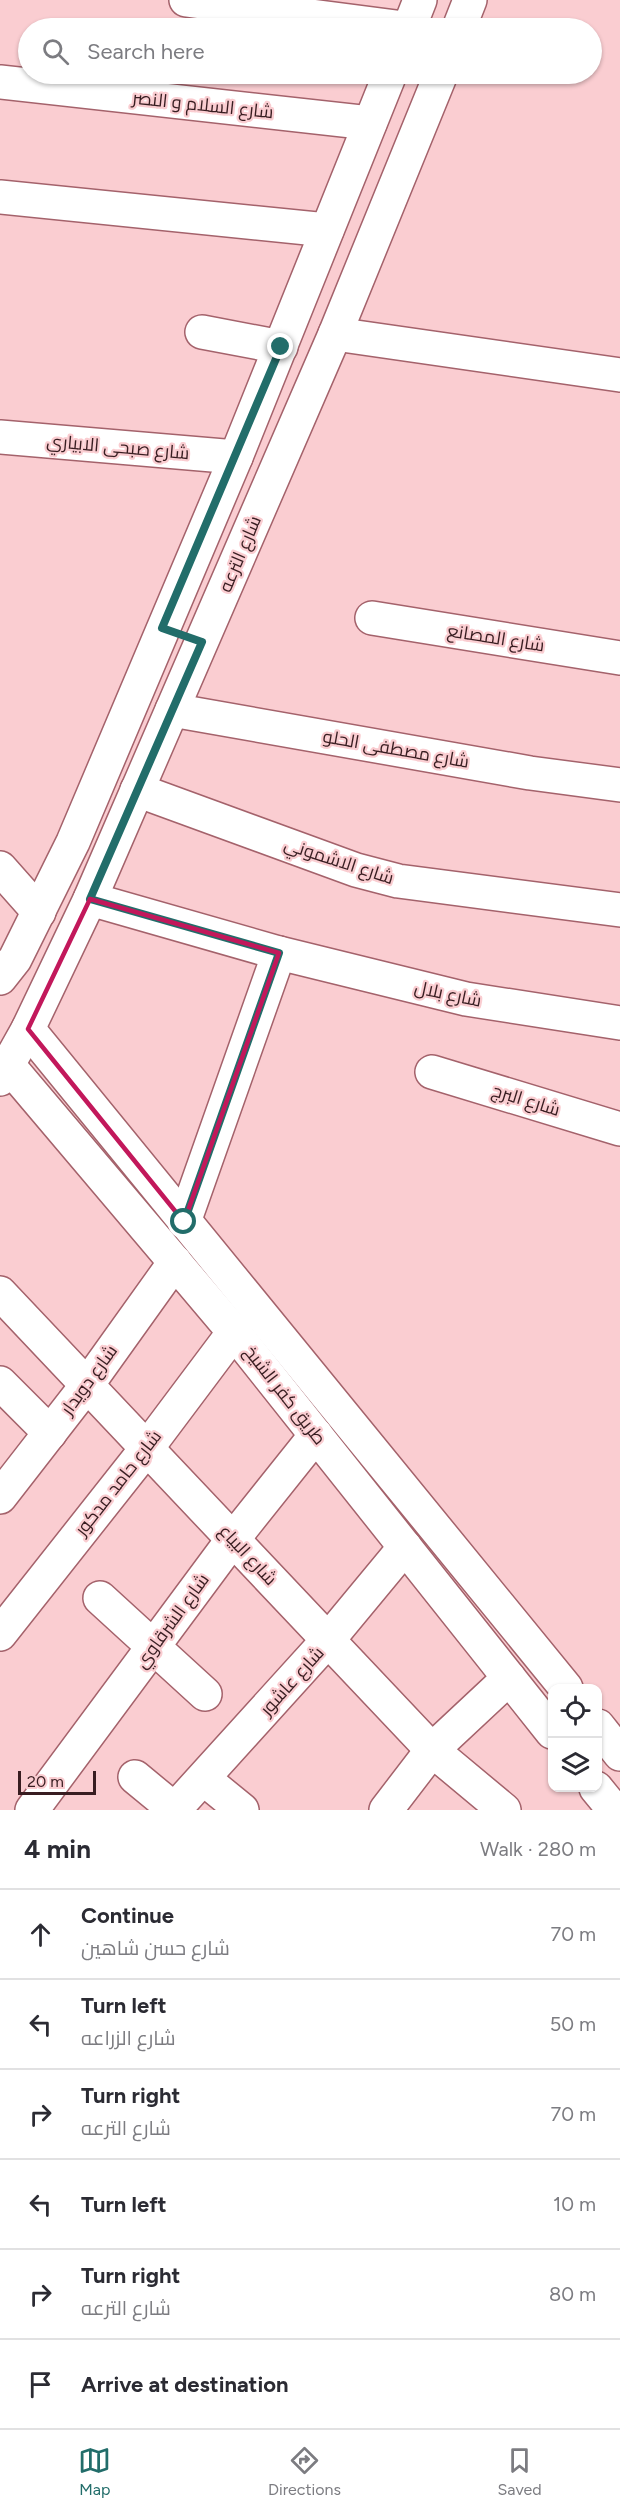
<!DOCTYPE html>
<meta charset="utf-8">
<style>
:root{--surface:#fff;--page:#f2f2f3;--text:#2b2b33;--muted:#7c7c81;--line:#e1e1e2;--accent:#226d6a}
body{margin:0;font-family:Figtree,Cairo,sans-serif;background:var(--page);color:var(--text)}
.controls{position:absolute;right:18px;bottom:18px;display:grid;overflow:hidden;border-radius:12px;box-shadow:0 2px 4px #0004}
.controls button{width:54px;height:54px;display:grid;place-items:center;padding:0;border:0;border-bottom:2px solid var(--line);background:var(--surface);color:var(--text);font:30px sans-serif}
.scale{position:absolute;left:18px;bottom:15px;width:78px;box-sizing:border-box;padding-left:6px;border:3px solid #381d21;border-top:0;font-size:16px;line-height:21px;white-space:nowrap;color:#381d21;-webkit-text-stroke:4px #facdd1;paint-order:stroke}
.stop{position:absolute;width:18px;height:18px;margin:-14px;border:4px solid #226d6a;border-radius:50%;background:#fff}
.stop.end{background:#226d6a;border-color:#fff;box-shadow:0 2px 6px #0008}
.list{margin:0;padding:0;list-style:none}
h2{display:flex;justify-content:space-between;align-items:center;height:78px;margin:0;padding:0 24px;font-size:26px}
h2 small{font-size:20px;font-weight:400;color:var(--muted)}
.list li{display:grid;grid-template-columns:39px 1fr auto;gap:18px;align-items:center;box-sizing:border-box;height:90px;padding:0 24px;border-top:2px solid var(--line)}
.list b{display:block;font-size:22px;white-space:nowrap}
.list p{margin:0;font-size:20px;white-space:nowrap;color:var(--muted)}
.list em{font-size:20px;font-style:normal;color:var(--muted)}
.icon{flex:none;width:33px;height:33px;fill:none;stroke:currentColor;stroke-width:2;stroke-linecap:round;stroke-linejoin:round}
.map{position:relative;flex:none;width:620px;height:1810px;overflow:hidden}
.search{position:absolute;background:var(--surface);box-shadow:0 2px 4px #0004;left:18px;right:18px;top:18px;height:66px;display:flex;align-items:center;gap:15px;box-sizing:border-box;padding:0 21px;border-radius:33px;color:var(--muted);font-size:22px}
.sheet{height:618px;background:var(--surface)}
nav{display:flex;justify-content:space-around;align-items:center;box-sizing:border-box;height:84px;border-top:2px solid var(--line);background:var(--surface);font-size:16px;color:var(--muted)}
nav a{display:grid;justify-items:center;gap:3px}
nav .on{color:var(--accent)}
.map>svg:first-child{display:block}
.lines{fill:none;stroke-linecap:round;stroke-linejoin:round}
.minor-casing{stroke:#a4626b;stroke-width:36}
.major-casing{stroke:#a4626b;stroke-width:36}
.minor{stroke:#fff;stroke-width:33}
.major{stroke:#fff;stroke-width:33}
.route{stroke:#226d6a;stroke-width:8}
.marked{fill:none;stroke:#c2185b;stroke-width:4.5;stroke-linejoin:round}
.labels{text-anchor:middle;stroke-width:4.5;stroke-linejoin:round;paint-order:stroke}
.street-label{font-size:18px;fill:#381d21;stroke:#facdd1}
</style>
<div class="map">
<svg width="620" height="1810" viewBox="0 0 620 1810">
<rect width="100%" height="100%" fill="#facdd1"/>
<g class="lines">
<g class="minor-casing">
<g id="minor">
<path d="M186,0L404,28"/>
<path d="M0,82L370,123"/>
<path d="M0,197L327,230"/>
<path d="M202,332L281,347"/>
<path d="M335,334L620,375"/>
<path d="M0,437L236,457"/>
<path d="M372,618L620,658"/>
<path d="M172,710L530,773L620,785"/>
<path d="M137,790L356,870L398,881L620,910"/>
<path d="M0,868L39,912"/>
<path d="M90,899L279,953L466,999L620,1023"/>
<path d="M28,1029L566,1688"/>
<path d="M8,1065L234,1332L552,1732"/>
<path d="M432,1072L620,1129"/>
<path d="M184,1222L279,953"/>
<path d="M0,1293L432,1750L504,1810"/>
<path d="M0,1383L50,1433"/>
<path d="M0,1497L87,1385L175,1262"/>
<path d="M100,1598L205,1694"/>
<path d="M0,1634L147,1448L234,1332"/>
<path d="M598,1726L620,1754"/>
<path d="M135,1777L175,1810"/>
<path d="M204,1779L242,1810"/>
<path d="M596,1788L614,1810"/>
<path d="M32,1810L233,1539L316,1435"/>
<path d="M174,1810L328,1640L405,1547"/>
<path d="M386,1810L432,1750L509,1678"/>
</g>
</g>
<g class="major-casing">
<g id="major">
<path d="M409,28L420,0"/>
<path d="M459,28L470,0"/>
<path d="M0,978L15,959L73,842L236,457L390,74"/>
<path d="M0,1079L28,1029L90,899L335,334L441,74"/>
</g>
</g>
<use href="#minor" class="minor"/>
<use href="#major" class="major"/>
</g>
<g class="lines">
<path class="route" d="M184,1222L279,953L90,899L202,642L162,628L281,347"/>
</g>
<path class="marked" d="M90,899L279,953L184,1222L28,1029Z"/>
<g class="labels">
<g class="street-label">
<text transform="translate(203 105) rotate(6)" y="6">شارع السلام و النصر</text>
<text transform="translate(118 447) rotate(5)" y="6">شارع صبحى الابياري</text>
<text transform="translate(240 554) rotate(-67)" y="6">شارع الترعه</text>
<text transform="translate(496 638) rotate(9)" y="6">شارع المصانع</text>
<text transform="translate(396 749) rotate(10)" y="6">شارع مصطفى الحلو</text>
<text transform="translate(339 861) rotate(18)" y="6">شارع الاشموني</text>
<text transform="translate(448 994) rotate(12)" y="6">شارع بلال</text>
<text transform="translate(526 1100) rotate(17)" y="6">شارع البرج</text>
<text transform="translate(89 1380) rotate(-54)" y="6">شارع دويدار</text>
<text transform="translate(285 1395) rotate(52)" y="6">طريق كفر الشيخ</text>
<text transform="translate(118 1483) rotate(-52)" y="6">شارع حامد مدكور</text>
<text transform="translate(248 1555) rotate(47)" y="6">شارع البياع</text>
<text transform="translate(172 1621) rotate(-54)" y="6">شارع الشرقاوي</text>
<text transform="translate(292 1681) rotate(-48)" y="6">شارع عاشور</text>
</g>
</g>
</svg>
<div class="controls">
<button><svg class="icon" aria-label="locate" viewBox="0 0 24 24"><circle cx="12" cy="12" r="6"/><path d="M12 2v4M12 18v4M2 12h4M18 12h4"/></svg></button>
<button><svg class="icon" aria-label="layers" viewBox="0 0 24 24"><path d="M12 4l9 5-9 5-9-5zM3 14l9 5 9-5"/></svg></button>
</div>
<div class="scale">20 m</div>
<div class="stop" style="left:184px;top:1222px"></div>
<div class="stop end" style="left:281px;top:347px"></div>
<div class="search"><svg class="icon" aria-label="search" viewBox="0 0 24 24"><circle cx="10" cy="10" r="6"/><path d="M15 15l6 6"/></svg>Search here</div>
</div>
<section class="sheet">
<h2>4 min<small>Walk · 280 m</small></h2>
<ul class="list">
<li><svg class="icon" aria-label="ahead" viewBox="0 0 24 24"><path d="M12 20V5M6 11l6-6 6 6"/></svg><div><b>Continue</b><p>شارع حسن شاهين</p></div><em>70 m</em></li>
<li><svg class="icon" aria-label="left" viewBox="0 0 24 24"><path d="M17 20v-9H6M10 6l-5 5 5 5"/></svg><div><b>Turn left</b><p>شارع الزراعه</p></div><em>50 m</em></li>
<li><svg class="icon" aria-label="right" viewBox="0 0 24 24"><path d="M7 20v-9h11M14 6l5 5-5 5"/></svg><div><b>Turn right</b><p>شارع الترعه</p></div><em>70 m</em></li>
<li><svg class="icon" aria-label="left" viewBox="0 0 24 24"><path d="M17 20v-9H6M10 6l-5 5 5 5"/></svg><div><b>Turn left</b></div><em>10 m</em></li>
<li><svg class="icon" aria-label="right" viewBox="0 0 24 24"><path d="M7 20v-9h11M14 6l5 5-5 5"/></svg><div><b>Turn right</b><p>شارع الترعه</p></div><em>80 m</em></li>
<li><svg class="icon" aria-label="arrive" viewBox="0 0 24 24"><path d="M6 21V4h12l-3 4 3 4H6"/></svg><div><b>Arrive at destination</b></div></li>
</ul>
</section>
<nav>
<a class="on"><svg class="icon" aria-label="map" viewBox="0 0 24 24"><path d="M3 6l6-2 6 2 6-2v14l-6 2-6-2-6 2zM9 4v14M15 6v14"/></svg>Map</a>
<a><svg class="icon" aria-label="directions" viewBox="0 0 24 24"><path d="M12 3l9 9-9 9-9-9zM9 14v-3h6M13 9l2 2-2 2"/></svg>Directions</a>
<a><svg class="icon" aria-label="saved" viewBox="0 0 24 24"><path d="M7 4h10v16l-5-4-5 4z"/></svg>Saved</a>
</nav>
